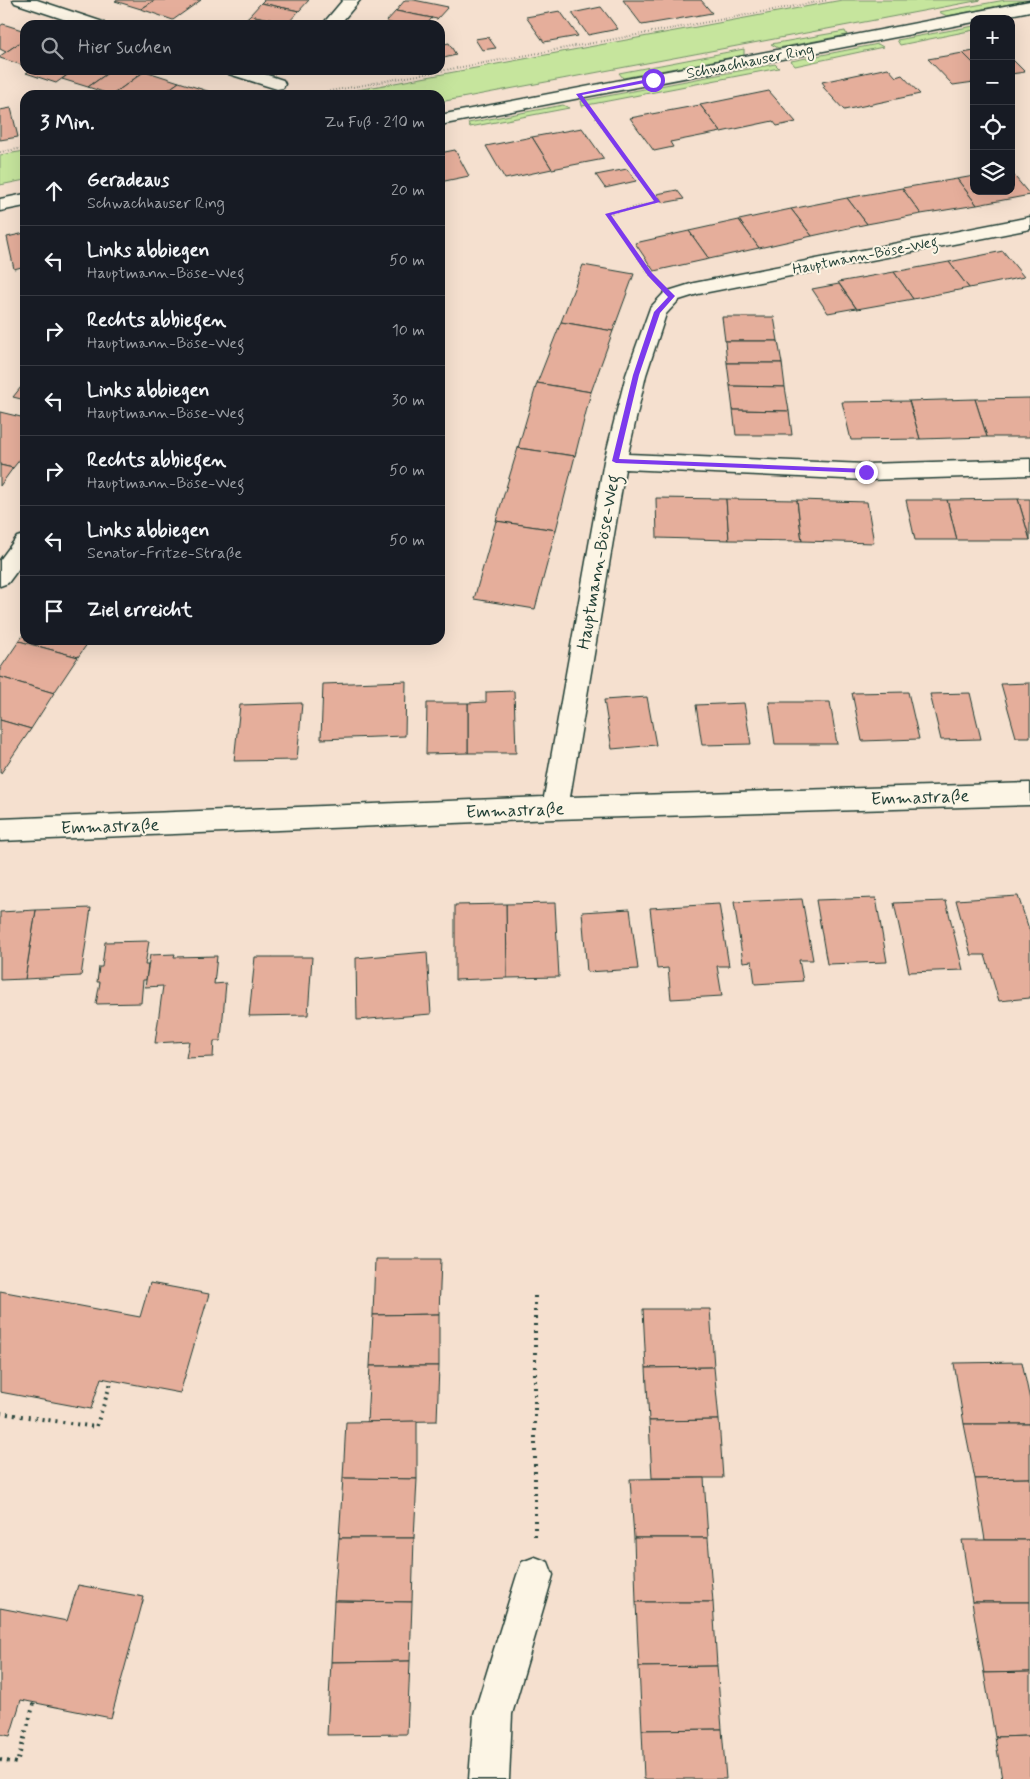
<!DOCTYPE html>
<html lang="de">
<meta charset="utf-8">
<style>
:root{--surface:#171b24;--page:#242831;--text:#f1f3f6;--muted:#9ea1a6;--line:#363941}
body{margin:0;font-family:Mynerve,sans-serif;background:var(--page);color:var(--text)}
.controls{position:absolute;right:15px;top:15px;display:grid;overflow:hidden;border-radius:10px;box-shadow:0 5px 20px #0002}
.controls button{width:45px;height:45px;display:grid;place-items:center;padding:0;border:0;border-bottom:1px solid var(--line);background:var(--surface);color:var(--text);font:25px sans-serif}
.stop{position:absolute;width:15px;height:15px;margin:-11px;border:4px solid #7c3aed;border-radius:50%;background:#fff}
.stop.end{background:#7c3aed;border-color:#fff;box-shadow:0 1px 5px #0008}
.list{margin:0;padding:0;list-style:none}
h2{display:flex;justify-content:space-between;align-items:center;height:65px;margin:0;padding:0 20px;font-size:21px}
h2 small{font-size:16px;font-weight:400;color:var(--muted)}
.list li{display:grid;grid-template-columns:32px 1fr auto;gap:15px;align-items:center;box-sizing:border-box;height:70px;padding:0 20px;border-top:1px solid var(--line)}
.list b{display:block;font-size:19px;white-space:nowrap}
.list p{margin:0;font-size:16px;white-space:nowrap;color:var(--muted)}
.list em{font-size:16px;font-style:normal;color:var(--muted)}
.icon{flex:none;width:28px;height:28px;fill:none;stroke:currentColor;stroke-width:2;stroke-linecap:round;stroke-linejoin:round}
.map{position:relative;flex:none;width:1030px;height:1779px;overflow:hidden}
.search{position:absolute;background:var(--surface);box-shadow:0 5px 20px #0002;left:20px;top:20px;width:425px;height:55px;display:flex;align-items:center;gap:12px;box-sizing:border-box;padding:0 18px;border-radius:15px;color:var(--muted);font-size:19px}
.panel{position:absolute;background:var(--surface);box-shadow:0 5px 20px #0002;left:20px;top:90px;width:425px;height:555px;border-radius:15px}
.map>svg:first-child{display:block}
.green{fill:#c6e59d;stroke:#729168}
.building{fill:#e5ae9b;stroke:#1f3d34}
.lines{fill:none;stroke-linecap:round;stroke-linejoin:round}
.street-casing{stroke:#1f3d34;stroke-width:3}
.secondary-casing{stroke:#1f3d34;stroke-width:3}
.path-far1{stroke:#1f3d34;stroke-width:2;stroke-dasharray:0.5 2.5;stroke-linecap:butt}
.path{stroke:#1f3d34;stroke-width:4;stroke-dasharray:2 5;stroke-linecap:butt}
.street{fill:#fcf5e5;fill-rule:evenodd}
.secondary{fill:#fcf5e5;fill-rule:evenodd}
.route{fill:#7c3aed}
.labels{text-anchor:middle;stroke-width:4;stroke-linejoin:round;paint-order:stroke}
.far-street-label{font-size:15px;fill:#1f3d34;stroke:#fcf5e5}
.street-label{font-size:18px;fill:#1f3d34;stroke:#fcf5e5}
</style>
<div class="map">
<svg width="1030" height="1779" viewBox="0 0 1030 1779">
<rect width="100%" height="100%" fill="#f5e0cf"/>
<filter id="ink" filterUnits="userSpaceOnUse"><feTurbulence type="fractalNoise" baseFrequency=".02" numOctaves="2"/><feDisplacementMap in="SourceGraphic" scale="10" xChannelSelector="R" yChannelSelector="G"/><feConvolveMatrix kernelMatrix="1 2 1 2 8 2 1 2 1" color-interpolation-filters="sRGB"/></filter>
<g filter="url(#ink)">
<g class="green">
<path d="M842,0H981L440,102V95H330Z"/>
<path d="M1005,0H1030L947,16L939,12Z"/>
<path d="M974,26V30L900,45L897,40Z"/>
<path d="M845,31L847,35L778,48L771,44Z"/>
<path d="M878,44L883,47L795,66L791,61Z"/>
<path d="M744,49V55L623,78L619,73Z"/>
<path d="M775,64L779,68L582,106L581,101Z"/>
<path d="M563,105L569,108L470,127L468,123Z"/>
<path d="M25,151V180L0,185V155Z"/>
</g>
<g class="building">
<path d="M117,0H155L141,9L115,1Z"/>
<path d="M155,0H201L173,20L141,9Z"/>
<path d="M264,0H309L299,11L261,3Z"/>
<path d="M405,0H414L448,7L437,19L396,11Z"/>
<path d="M623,0H701L712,13L642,25Z"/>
<path d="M261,3L299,11L288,23L250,15Z"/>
<path d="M601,7L618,29L588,35L572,13Z"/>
<path d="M396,11L432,18L426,25H400L386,22Z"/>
<path d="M560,11L578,36L544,42L526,17Z"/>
<path d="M250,15L288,23L285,25H239Z"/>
<path d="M3,24L25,31V39L6,52L0,49V26Z"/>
<path d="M488,37L496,48L482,50L475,39Z"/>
<path d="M25,39V66L0,58V56Z"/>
<path d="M449,43L456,55L444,58L440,52V45Z"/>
<path d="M974,51V64L963,53Z"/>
<path d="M963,53L974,64V82L953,85L928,59Z"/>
<path d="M1011,58L1025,72L1011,74Z"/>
<path d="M888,68L896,77L902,75L920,94L844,110L823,87L825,86L822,82Z"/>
<path d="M31,70H74L56,83L26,73Z"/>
<path d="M74,70H112L88,87L62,79Z"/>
<path d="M112,70H143L145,71L112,95L88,87Z"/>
<path d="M145,71L179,82L161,95H112Z"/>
<path d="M179,82L217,94V95H161Z"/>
<path d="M769,91L796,122L777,126L773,121L721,132L700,105Z"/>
<path d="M700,105L721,132L670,142L673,147L654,151L630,118Z"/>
<path d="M11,108L18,137L0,140V110Z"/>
<path d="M582,128L604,159L552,169L532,137Z"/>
<path d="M532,137L552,169L505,179L486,146Z"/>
<path d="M455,150L469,176L440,182V153Z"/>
<path d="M627,169L636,181L605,188L596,175Z"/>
<path d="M1011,172L1030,195L977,205L957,179L974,176V191H1011Z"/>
<path d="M957,179L977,205L921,214L902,188Z"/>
<path d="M902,188L921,214L867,224L847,198Z"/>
<path d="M677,190L684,199L663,203L657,194Z"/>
<path d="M847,198L867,224L812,236L791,209Z"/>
<path d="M791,209L812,236L759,248L739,220Z"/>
<path d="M739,220L759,248L709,259L689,231Z"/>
<path d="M689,231L709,259L654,271L635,243Z"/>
<path d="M25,233V266L14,269L7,237Z"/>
<path d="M1003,251L1024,277L969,288L949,262Z"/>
<path d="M949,262L969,288L913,299L894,272Z"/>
<path d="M583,265L634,274L613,331L561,322Z"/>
<path d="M894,272L913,299L857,309L838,282Z"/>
<path d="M839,284L856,308L828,313L812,289Z"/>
<path d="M722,317H774L778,341H725Z"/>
<path d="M561,322L613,331L591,392L537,383Z"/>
<path d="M725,341H778L782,363H727Z"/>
<path d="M727,363H782L785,387L730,386Z"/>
<path d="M25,382V400L13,397Z"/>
<path d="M537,383L591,392L575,456L518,448Z"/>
<path d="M730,386L785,387L789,411L733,410Z"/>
<path d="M1030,398V437H987L975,399Z"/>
<path d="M975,399L987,437L920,439L909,401Z"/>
<path d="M909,401L920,439L851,440L842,402Z"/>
<path d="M733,410L789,411L792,435H736Z"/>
<path d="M0,412L25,418V453L13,468L0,465Z"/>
<path d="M518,448L575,456L556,530L496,521Z"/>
<path d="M0,465L13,468L0,486Z"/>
<path d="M656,498L726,499L729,540L657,538Z"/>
<path d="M726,499L797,500L802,541L729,540Z"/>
<path d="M1018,499H1030V540Z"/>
<path d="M1018,499L1030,540H957L947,500Z"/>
<path d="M797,500L867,502L874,543L802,541Z"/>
<path d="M906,500H947L957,540H915Z"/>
<path d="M496,521L556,530L535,609L474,599Z"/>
<path d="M25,633V640H90L78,657L19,641Z"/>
<path d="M19,641L78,657L54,693L0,677V669Z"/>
<path d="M0,677L54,693L31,729L0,720Z"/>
<path d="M406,681L405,736L321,739L323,684Z"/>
<path d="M1030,683V737H1016L1001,684Z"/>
<path d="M514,691L516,753H468V703L486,702V692Z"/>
<path d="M908,692L919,739L862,741L852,693Z"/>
<path d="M970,693L981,739L941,740L930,694Z"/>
<path d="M647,697L656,745L612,749L604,700Z"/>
<path d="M769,702H830L837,744H775Z"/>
<path d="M302,703L297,760L234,761L240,705Z"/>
<path d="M427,703H468V753L426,754Z"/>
<path d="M744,703L751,744L702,745L696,705Z"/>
<path d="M0,720L31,729L1,773H0Z"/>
<path d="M1018,896L1030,932V998L999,1001L985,955H971L956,900Z"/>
<path d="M876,898L887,962L827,964L816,900Z"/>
<path d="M802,899L813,960H799L803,981L755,984L752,961L743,962L734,902Z"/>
<path d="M946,901L963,970L909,972L894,903Z"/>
<path d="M555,903L559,977L507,978L506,904Z"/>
<path d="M506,904L507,978L455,980V905Z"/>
<path d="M719,904L729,966H717L722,996L671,999L668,968L657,969L650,908Z"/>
<path d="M91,908L81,976L25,979L36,910Z"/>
<path d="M630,909L638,969L587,972L582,912Z"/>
<path d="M36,910L25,979L0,980V912Z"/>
<path d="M149,941L145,965H148L146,980H143L141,1003L96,1004L100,982H97L99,967H102L105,942Z"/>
<path d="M427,952L431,1014L357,1020L356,958Z"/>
<path d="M175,954L174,957L217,956L214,984L226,983L221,1039L220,1041H214L213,1057L186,1058L189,1041L155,1043L163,986L145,987L150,955Z"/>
<path d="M255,957H312L308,1015L249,1016Z"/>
<path d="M375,1259H441L439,1314L373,1315Z"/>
<path d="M150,1283L209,1294L180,1393L101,1378L91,1409L0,1392V1291L140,1317Z"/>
<path d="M643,1309H710L714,1367L646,1368Z"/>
<path d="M439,1314V1366H370L373,1315Z"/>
<path d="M1022,1362L1030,1400V1424H964L954,1363Z"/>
<path d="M370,1366H439L437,1421L367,1422Z"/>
<path d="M714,1367L719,1420L649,1421L646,1368Z"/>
<path d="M719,1420L723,1478H652L649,1421Z"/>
<path d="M417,1421V1479L343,1478L346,1422Z"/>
<path d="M964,1424H1030V1478L975,1479Z"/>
<path d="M343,1478L417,1479L414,1538H339Z"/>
<path d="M704,1478L708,1538H634L630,1479Z"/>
<path d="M1030,1478V1540H985L975,1479Z"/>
<path d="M339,1538H414L412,1602L334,1601Z"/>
<path d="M634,1538H708L713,1602H636Z"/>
<path d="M962,1540H1030V1602H972Z"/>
<path d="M78,1585L144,1597L111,1718L21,1700L10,1736L0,1734V1608L67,1621Z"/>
<path d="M334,1601L412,1602L410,1661L331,1662Z"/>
<path d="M636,1602H713L717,1666L639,1667Z"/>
<path d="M972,1602H1030V1672L984,1673Z"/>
<path d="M410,1661L407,1734L327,1735L331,1662Z"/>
<path d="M717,1666L722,1729L642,1730L639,1667Z"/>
<path d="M1030,1672V1736L995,1737L984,1673Z"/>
<path d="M722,1729L726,1779H644L642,1730Z"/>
<path d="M1030,1736V1779H1002L995,1737Z"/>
</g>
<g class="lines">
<g class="street-casing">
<g id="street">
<path d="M13,0H37L103,22L105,25H81L15,3Z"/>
<path d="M343,0H360L339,25H322Z"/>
<path d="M227,70H252L283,80L285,84L283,88L277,89L229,74Z"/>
<path d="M1030,217V229L698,294L679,300L666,314L646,375L628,454L866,464L1030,459V475L866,480L625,469L570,797L1030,783V805L555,819L0,841V819L544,797L604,461L626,375L650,308L665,292L694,283Z"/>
<path d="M25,535V560L8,583L0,586V560L17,537Z"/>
<path d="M535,1557L548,1562L553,1575L512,1714L509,1779H469L474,1714L517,1575L522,1562Z"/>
</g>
</g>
<g class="secondary-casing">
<g id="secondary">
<path d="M1030,1V11L989,19H974V22L440,125V115Z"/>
<path d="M25,194V206L0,211V199Z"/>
</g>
</g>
<g class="path-far1">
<path d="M309,95L828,0"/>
<path d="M596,118L657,202L608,214L650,275"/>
<path d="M0,152L25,148"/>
</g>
<g class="path">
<path d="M535,1296V1537"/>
<path d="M0,1413L96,1427L112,1380"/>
<path d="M0,1760L17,1763L34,1703"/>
</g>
<use href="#street" class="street"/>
<use href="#secondary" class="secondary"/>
</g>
</g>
<path class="route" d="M653,78L655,81L582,95L660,202L611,215L652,273L675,296L660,313L639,375L619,459L866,469L868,470V473L616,463L612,461L633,375L654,312L668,297L648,276L605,214L654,201L576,94Z"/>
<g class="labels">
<g class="far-street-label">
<text transform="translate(750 61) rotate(-11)" y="5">Schwachhauser Ring</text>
<text transform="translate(865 255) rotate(-11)" y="5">Hauptmann-Böse-Weg</text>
</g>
<g class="street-label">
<text transform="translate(598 562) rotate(-80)" y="6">Hauptmann-Böse-Weg</text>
<text transform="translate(920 797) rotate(-2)" y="6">Emmastraße</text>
<text transform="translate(515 810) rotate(-2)" y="6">Emmastraße</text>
<text transform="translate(110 826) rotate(-2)" y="6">Emmastraße</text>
</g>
</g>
</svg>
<div class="controls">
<button>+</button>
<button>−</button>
<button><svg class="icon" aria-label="locate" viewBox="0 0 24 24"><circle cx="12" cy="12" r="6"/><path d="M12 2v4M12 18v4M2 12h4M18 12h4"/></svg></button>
<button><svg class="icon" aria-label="layers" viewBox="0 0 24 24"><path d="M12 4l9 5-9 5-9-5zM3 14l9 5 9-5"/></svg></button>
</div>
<div class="stop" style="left:653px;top:80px"></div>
<div class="stop end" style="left:866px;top:472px"></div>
<div class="search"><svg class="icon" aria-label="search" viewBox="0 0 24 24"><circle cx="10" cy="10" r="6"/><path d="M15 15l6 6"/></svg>Hier suchen</div>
<section class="panel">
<h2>3 Min.<small>Zu Fuß · 210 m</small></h2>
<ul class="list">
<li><svg class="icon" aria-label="ahead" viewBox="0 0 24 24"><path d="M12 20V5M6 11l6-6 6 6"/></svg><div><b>Geradeaus</b><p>Schwachhauser Ring</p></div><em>20 m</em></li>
<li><svg class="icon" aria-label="left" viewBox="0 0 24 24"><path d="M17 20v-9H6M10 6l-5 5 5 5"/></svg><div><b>Links abbiegen</b><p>Hauptmann-Böse-Weg</p></div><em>50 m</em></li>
<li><svg class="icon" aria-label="right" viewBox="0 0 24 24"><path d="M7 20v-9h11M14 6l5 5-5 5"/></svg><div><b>Rechts abbiegen</b><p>Hauptmann-Böse-Weg</p></div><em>10 m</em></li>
<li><svg class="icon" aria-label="left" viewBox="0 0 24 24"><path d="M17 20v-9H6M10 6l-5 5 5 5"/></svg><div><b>Links abbiegen</b><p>Hauptmann-Böse-Weg</p></div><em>30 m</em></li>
<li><svg class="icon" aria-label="right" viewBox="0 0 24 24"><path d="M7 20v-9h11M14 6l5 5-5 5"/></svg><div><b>Rechts abbiegen</b><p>Hauptmann-Böse-Weg</p></div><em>50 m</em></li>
<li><svg class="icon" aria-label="left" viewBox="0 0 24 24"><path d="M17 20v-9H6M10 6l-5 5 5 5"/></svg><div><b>Links abbiegen</b><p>Senator-Fritze-Straße</p></div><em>50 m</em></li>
<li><svg class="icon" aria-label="arrive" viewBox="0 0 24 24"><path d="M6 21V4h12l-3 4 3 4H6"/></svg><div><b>Ziel erreicht</b></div></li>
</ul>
</section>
</div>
